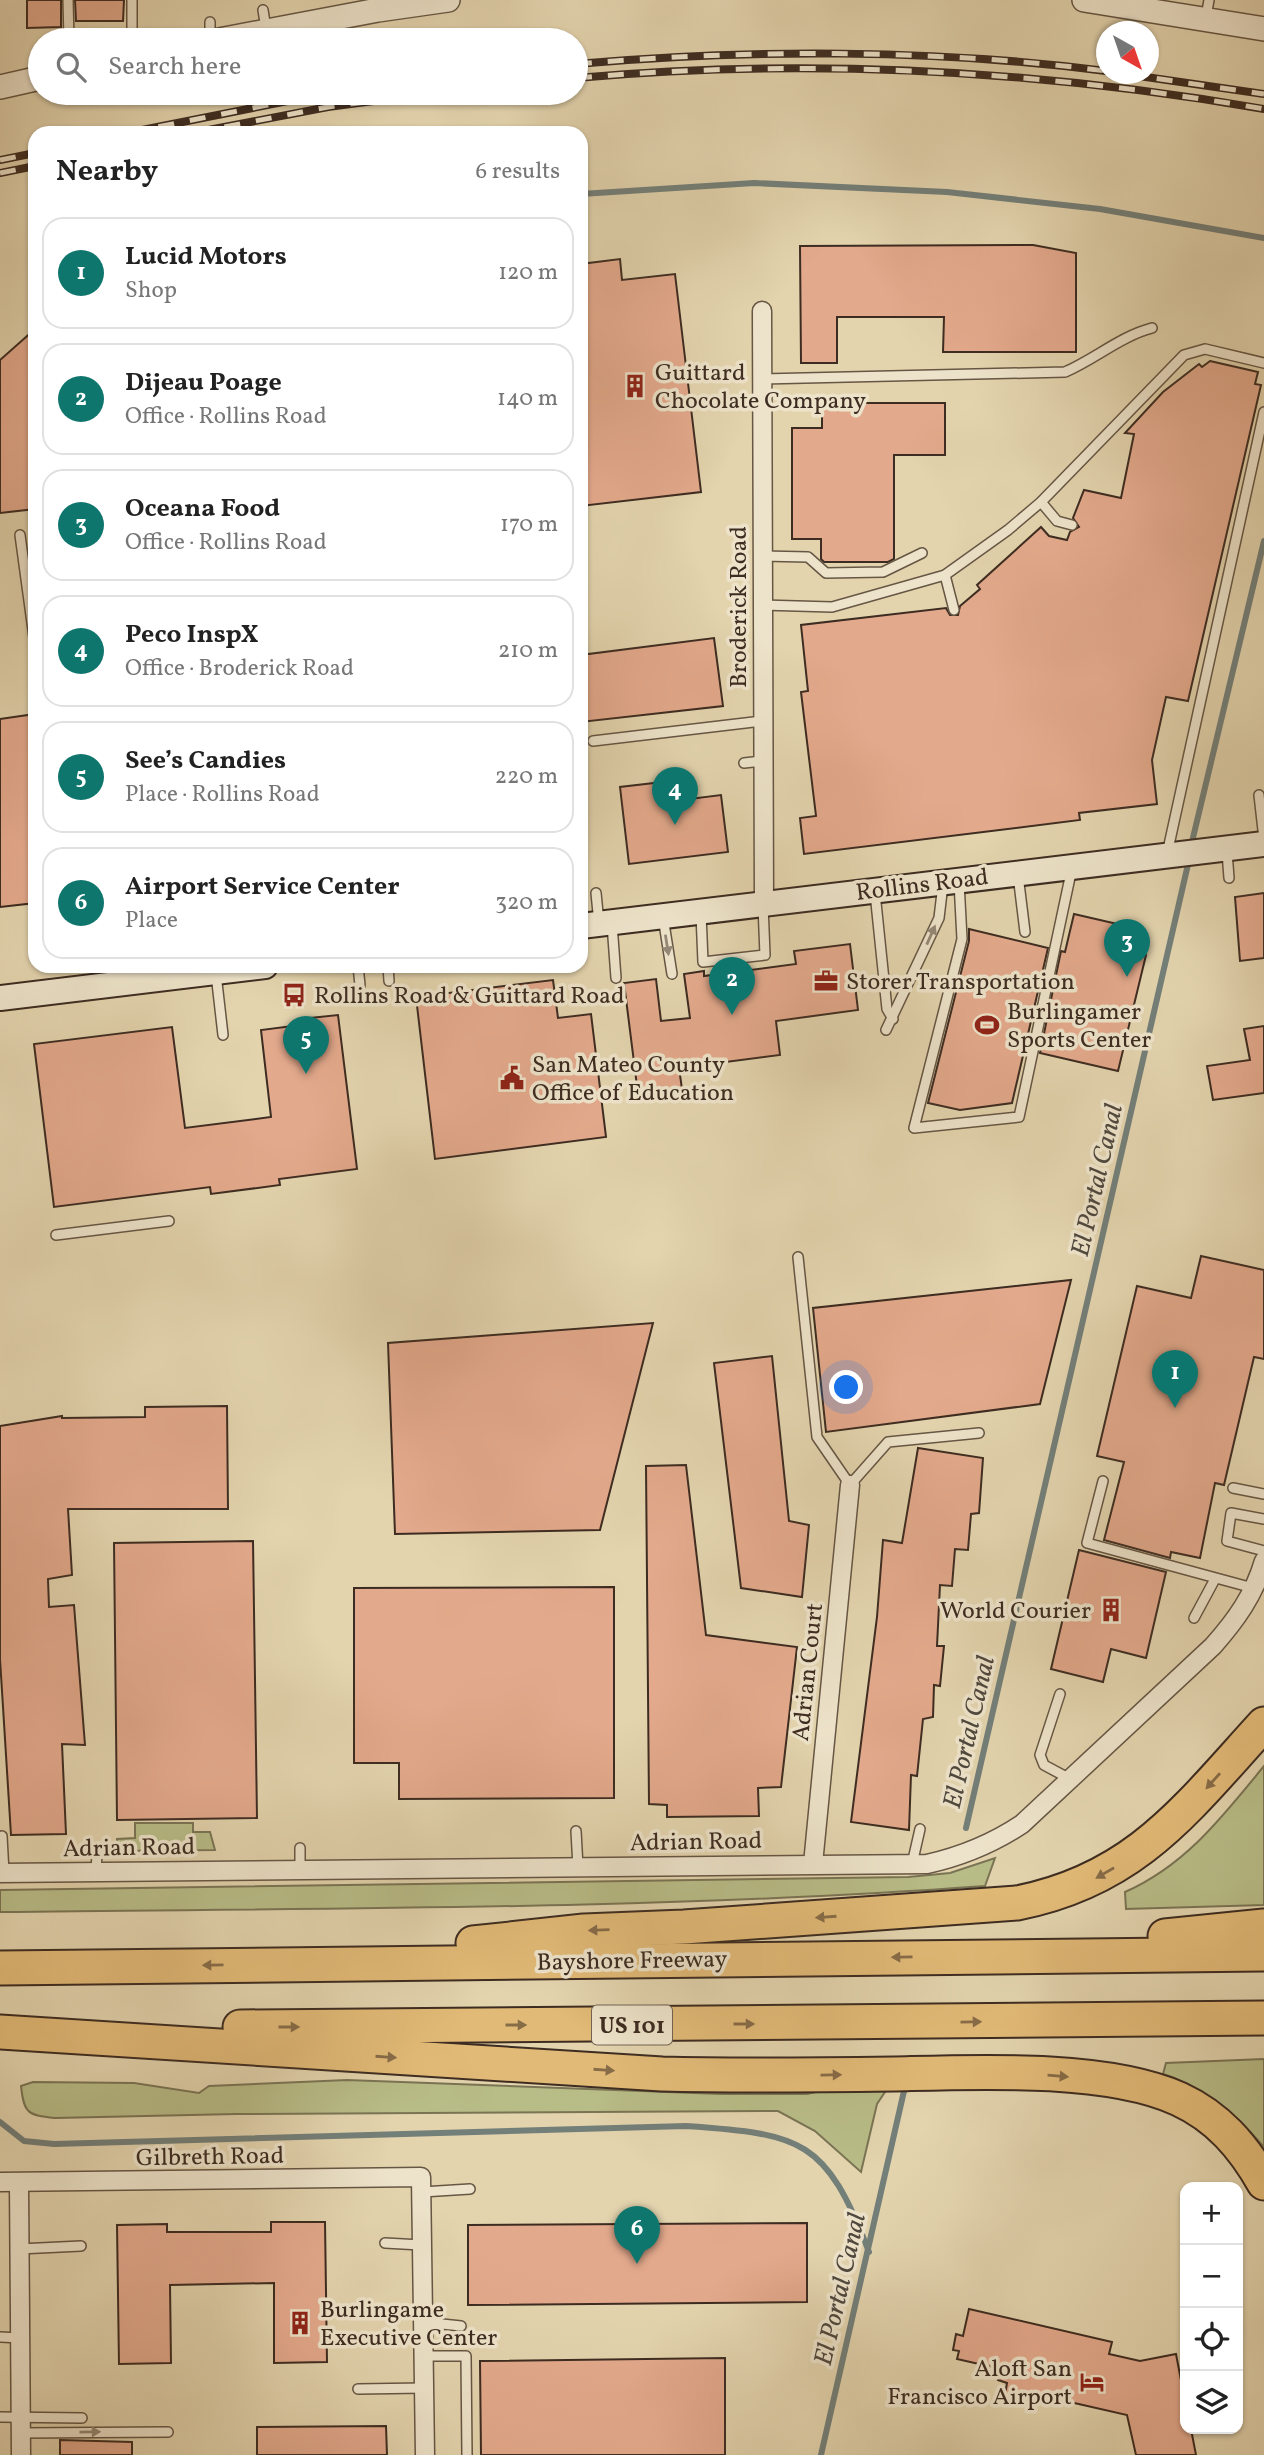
<!DOCTYPE html>
<meta charset="utf-8">
<style>
:root{--surface:#fff;--page:#f2f2f2;--text:#222;--muted:#767676;--line:#e0e0e0;--accent:#0f766e}
body{margin:0;font-family:Vollkorn,serif;background:var(--page);color:var(--text)}
.controls{position:absolute;right:21px;bottom:21px;display:grid;overflow:hidden;border-radius:14px;box-shadow:0 2px 5px #0004}
.controls button{width:63px;height:63px;display:grid;place-items:center;padding:0;border:0;border-bottom:2px solid var(--line);background:var(--surface);color:var(--text);font:35px sans-serif}
.compass{position:absolute;left:1096px;top:21px;width:63px;height:63px;border-radius:50%;background:var(--surface);box-shadow:0 2px 5px #0004;rotate:140deg}
.you{position:absolute;left:847px;top:1388px;width:24px;height:24px;margin:-18px;border:5px solid #fff;border-radius:50%;background:#1a73e8;box-shadow:0 0 0 10px #1a73e833}
.badge{display:grid;place-items:center;width:46px;height:46px;border-radius:50%;background:var(--accent);color:#fff;font-size:23px;font-weight:700}
.pin{position:absolute;translate:-50% -58px;filter:drop-shadow(0 2px 4px #0008)}
.pin::after{content:'';position:absolute;top:37px;width:24px;height:21px;background:inherit;clip-path:polygon(0 0,100% 0,50% 100%)}
.list{margin:0;padding:0;list-style:none}
h2{display:flex;justify-content:space-between;align-items:center;height:91px;margin:0;padding:0 28px;font-size:30px}
h2 small{font-size:23px;font-weight:400;color:var(--muted)}
.list li{display:grid;grid-template-columns:46px 1fr auto;gap:21px;align-items:center;box-sizing:border-box;height:112px;margin:0 14px 14px;padding:0 14px;border:2px solid var(--line);border-radius:21px}
.list b{display:block;font-size:26px;white-space:nowrap}
.list p{margin:0;font-size:23px;white-space:nowrap;color:var(--muted)}
.list em{font-size:23px;font-style:normal;color:var(--muted)}
.icon{flex:none;width:38px;height:38px;fill:none;stroke:currentColor;stroke-width:2;stroke-linecap:round;stroke-linejoin:round}
.map{position:relative;flex:none;width:1264px;height:2455px;overflow:hidden}
.search{position:absolute;background:var(--surface);box-shadow:0 2px 5px #0004;left:28px;top:28px;width:560px;height:77px;display:flex;align-items:center;gap:18px;box-sizing:border-box;padding:0 24px;border-radius:38px;color:var(--muted);font-size:26px}
.panel{position:absolute;background:var(--surface);box-shadow:0 2px 5px #0004;left:28px;top:126px;width:560px;height:847px;border-radius:21px}
.map>svg:first-child{display:block}
.green{fill:#b8bc87;stroke:#7a7454;stroke-width:2}
.lines{fill:none;stroke-linecap:round;stroke-linejoin:round}
.stream{stroke:#737f79;stroke-width:6}
.building{fill:#e3a98c;stroke:#3d2c21;stroke-width:2}
.service-casing{stroke:#665644;stroke-width:12}
.minor-casing{stroke:#665644;stroke-width:21}
.tertiary-casing{stroke:#665644;stroke-width:26}
.secondary-casing{stroke:#3d2c21;stroke-width:28}
.motorway-casing{stroke:#3d2c21;stroke-width:37}
.service{stroke:#ede3ca;stroke-width:9}
.minor{stroke:#ede3ca;stroke-width:18}
.tertiary{stroke:#ede3ca;stroke-width:23}
.secondary{stroke:#ede3ca;stroke-width:24}
.motorway{stroke:#e2ba77;stroke-width:33}
.rail-casing{stroke:#3d2c21;stroke-width:8}
.rail{stroke:#ede3ca;stroke-width:5;stroke-dasharray:16;stroke-linecap:butt}
.oneway{fill:#958876}
.oneway2{fill:#876c48}
.labels{text-anchor:middle;stroke-width:7;stroke-linejoin:round;paint-order:stroke}
.shield{fill:#ede3ca;stroke:#726354;stroke-width:2}
.shield-label{font-size:23px;font-weight:bold;fill:#3d2c21}
.poi-label{font-size:24px;fill:#3d2c21;stroke:#ede3ca;text-anchor:start}
.street-label{font-size:24px;fill:#3d2c21;stroke:#ede3ca}
.water-label{font-size:26px;font-style:italic;fill:#4f483e;stroke:#ede3ca}
</style>
<div class="map">
<svg width="1264" height="2455" viewBox="0 0 1264 2455">
<rect width="100%" height="100%" fill="#e3d4ae"/>
<filter id="stains"><feTurbulence type="fractalNoise" baseFrequency=".00286" numOctaves="4"/><feColorMatrix values="0 0 0 0 .2 0 0 0 0 .09 0 0 0 0 .02 0 0 0 .5 -.17"/></filter>
<radialGradient id="worn" r=".72"><stop offset=".6" stop-color="#630" stop-opacity="0"/><stop offset="1" stop-color="#630" stop-opacity=".3"/></radialGradient>
<g class="green">
<path d="M1264,1766V1905L1126,1909L1125,1892C1186,1865 1223,1816 1264,1766Z"/>
<path d="M135,1823H193V1832H210L215,1850L117,1851V1839L135,1838Z"/>
<path d="M995,1858L985,1886C657,1910 328,1908 0,1912V1890L908,1877L950,1873Z"/>
<path d="M1264,2059V2147C1237,2116 1203,2086 1163,2074L1166,2063Z"/>
<path d="M347,2080L721,2094H807L839,2087L889,2086L877,2104L861,2172L815,2131L778,2111L236,2114L55,2118C28,2115 24,2114 21,2086L33,2082L134,2083L199,2093L209,2086Z"/>
</g>
<g class="lines">
<g class="stream">
<path d="M581,194L754,183L947,192L1100,209L1264,238"/>
<path d="M1191,846L1264,541"/>
<path d="M966,1828L1189,860"/>
<path d="M0,2122L24,2141L54,2144L686,2126C802,2134 826,2139 869,2252"/>
<path d="M821,2455L904,2091"/>
</g>
</g>
<g class="building">
<path d="M27,0H61V27L27,28Z"/>
<path d="M75,0H124L123,21H76Z"/>
<path d="M1033,245L1076,253V352H943L944,317H837V363H801L800,246Z"/>
<path d="M620,259L622,280L675,274L701,492L581,506V264Z"/>
<path d="M35,329V509L0,513V360Z"/>
<path d="M1210,361L1258,372L1255,384L1261,385L1188,701L1166,697L1152,760L1157,804L1079,813L1080,820L804,854L800,818L816,816L801,692L808,691L801,625L946,608L950,615H958L960,606L980,589L977,585L1041,527L1049,536L1067,540L1070,532L1079,527L1073,518L1084,490L1121,498L1134,434L1125,433L1163,392L1199,364L1202,367Z"/>
<path d="M822,403H945V455H894V559L888,562H824L821,559V539H792V428H822Z"/>
<path d="M714,638L723,706L581,722V655Z"/>
<path d="M35,714V903L0,907V719Z"/>
<path d="M688,779L690,799L721,795L728,852L629,864L620,787Z"/>
<path d="M1264,893V958L1240,961L1235,897Z"/>
<path d="M1074,914L1139,929L1133,953L1146,955L1118,1071L1040,1053L1061,951L1065,952Z"/>
<path d="M969,929L1048,948L1012,1103L960,1110L928,1103L969,941Z"/>
<path d="M850,944L858,1010L776,1021L780,1055L679,1068L682,1089L638,1094L624,983L656,979L661,1021L690,1018L684,974L704,971V976L796,964L794,951Z"/>
<path d="M553,980L558,1018L591,1014L606,1137L435,1159L416,997Z"/>
<path d="M338,1015L357,1169L279,1179L280,1185L211,1194L210,1187L54,1207L34,1044L172,1027L185,1128L271,1117L261,1030L301,1025L300,1019Z"/>
<path d="M1264,1026V1093L1213,1100L1207,1066L1250,1060L1244,1029Z"/>
<path d="M1201,1256L1264,1270V1359L1254,1357L1224,1485L1215,1483L1200,1558L1171,1552L1170,1558L1104,1540L1124,1462L1097,1456L1137,1286L1191,1298Z"/>
<path d="M1071,1280L1040,1404L826,1432L813,1308Z"/>
<path d="M653,1323L600,1530L395,1534L388,1343Z"/>
<path d="M772,1356L789,1521L809,1525L802,1597L741,1588L714,1363Z"/>
<path d="M227,1406L228,1509H68L72,1575L48,1579L49,1607L74,1605L85,1745L62,1744L66,1834L11,1835L0,1659V1426L62,1416V1418L145,1417V1407Z"/>
<path d="M918,1448L983,1458L979,1513L971,1514L968,1550L955,1549L952,1586L940,1585L937,1646H944L940,1686L934,1685L933,1717L923,1719L917,1776L911,1775L909,1830L851,1822L877,1617L883,1540L902,1543Z"/>
<path d="M686,1465L706,1635L797,1647L781,1787L758,1788L759,1816L667,1817V1805L649,1804L646,1466Z"/>
<path d="M253,1541L257,1818L117,1820L114,1543Z"/>
<path d="M1079,1550L1166,1572L1146,1658L1111,1649L1103,1682L1051,1669Z"/>
<path d="M614,1587V1798L399,1799V1763H354V1588Z"/>
<path d="M271,2222H325L327,2362L274,2363V2283L170,2285L171,2363L119,2364L117,2225L167,2224V2232H271Z"/>
<path d="M807,2223V2302L468,2305V2225Z"/>
<path d="M969,2309L1112,2342L1109,2354L1140,2361L1176,2354L1185,2401V2429H1191L1196,2455H1136L1127,2415L1048,2397L1046,2404L1005,2395L1007,2383L998,2380L1001,2369L957,2359L959,2351L953,2350L956,2334L963,2336Z"/>
<path d="M725,2358V2455H481L480,2361Z"/>
<path d="M386,2426L387,2455H257V2427Z"/>
<path d="M60,2440L132,2442V2455H60Z"/>
</g>
<g class="lines">
<g class="service-casing">
<g id="service">
<path d="M68,0L69,40"/>
<path d="M263,10L266,29"/>
<path d="M1206,17L1209,0"/>
<path d="M210,22V40"/>
<path d="M132,40V0"/>
<path d="M762,379L1065,372C1095,359 1121,336 1152,328"/>
<path d="M1041,502L1057,521L1072,525"/>
<path d="M20,535L35,645"/>
<path d="M762,556L808,557L826,573L883,572L922,553"/>
<path d="M945,575L954,610"/>
<path d="M762,605L832,607L945,575L1008,530L1041,502L1184,355L1205,349L1264,363"/>
<path d="M593,741L762,721"/>
<path d="M744,763L762,761"/>
<path d="M1259,795L1264,839"/>
<path d="M1227,852L1229,878"/>
<path d="M1167,854L1264,412"/>
<path d="M1018,875L1025,932"/>
<path d="M959,882L962,939L914,1128L1019,1117L1072,868"/>
<path d="M596,893L599,923"/>
<path d="M875,893L887,1009L893,1019"/>
<path d="M701,914L703,962L765,955L763,905"/>
<path d="M663,917L672,974"/>
<path d="M612,924L616,978"/>
<path d="M358,966L360,985"/>
<path d="M388,966L389,981"/>
<path d="M216,974L223,1035"/>
<path d="M886,1030L939,918L943,884"/>
<path d="M56,1235L169,1221"/>
<path d="M798,1257L817,1437L850,1485L888,1442L979,1433"/>
<path d="M1103,1481L1087,1543L1253,1588"/>
<path d="M1233,1488L1264,1494"/>
<path d="M1264,1519L1231,1513L1227,1541L1264,1551"/>
<path d="M1194,1618L1215,1579"/>
<path d="M1060,1694L1040,1755L1044,1765L1072,1780"/>
<path d="M576,1831L578,1867"/>
<path d="M2,1836L4,1873"/>
<path d="M912,1864L920,1829"/>
<path d="M300,1870V1848"/>
<path d="M96,1872L97,1853"/>
<path d="M422,2192L470,2189"/>
<path d="M385,2243L421,2245"/>
<path d="M19,2249L81,2246"/>
<path d="M423,2322L461,2326"/>
<path d="M0,2337L21,2338"/>
<path d="M423,2356H466L467,2455"/>
<path d="M358,2389L424,2388"/>
<path d="M0,2417L82,2418"/>
<path d="M21,2433L168,2432"/>
</g>
</g>
<g class="minor-casing">
<g id="minor">
<path d="M762,311L764,903"/>
<path d="M813,1864L850,1485"/>
<path d="M0,1873L927,1864C963,1856 992,1844 1022,1824L1213,1646C1236,1620 1254,1595 1264,1561"/>
<path d="M0,2182L421,2177L425,2455"/>
<path d="M19,2183L21,2455"/>
</g>
</g>
<g class="tertiary-casing">
<g id="tertiary">
<path d="M1084,0L1264,29"/>
<path d="M219,40L378,10L448,0"/>
<path d="M0,87L40,78"/>
</g>
</g>
<g class="secondary-casing">
<g id="secondary">
<path d="M581,926L1264,844"/>
<path d="M0,998L265,966"/>
</g>
</g>
<g class="motorway-casing">
<g id="motorway">
<path d="M1165,1936L1264,1926"/>
<path d="M473,1943L584,1931L684,1927L1017,1903C1136,1880 1187,1808 1264,1724"/>
<path d="M0,1968L1264,1954"/>
<path d="M240,2027L1264,2018"/>
<path d="M0,2032L662,2074C740,2076 817,2075 895,2074C975,2072 1107,2066 1179,2099C1218,2117 1243,2146 1264,2183"/>
</g>
</g>
<use href="#service" class="service"/>
<use href="#minor" class="minor"/>
<use href="#tertiary" class="tertiary"/>
<use href="#secondary" class="secondary"/>
<use href="#motorway" class="motorway"/>
<g class="rail-casing">
<g id="rail">
<path d="M576,64C746,49 937,49 1106,71"/>
<path d="M1125,74L1264,94"/>
<path d="M576,78C804,58 1038,70 1264,109"/>
<path d="M127,133L328,93"/>
<path d="M193,133L328,107L434,93"/>
<path d="M0,160L35,153"/>
<path d="M0,173L35,166"/>
</g>
</g>
<use href="#rail" class="rail"/>
</g>
<defs><path id="oneway-solid" d="M-6-.8H1V-3.2L6.5 0L1 3.2V.8H-6Z" transform="scale(1.75)"/></defs>
<g class="oneway">
<use href="#oneway-solid" transform="translate(931 935) rotate(-66)"/>
<use href="#oneway-solid" transform="translate(667 945) rotate(81)"/>
<use href="#oneway-solid" transform="translate(90 2432) rotate(-1)"/>
</g>
<g class="oneway2">
<use href="#oneway-solid" transform="translate(1213 1781) rotate(132)"/>
<use href="#oneway-solid" transform="translate(1105 1873) rotate(150)"/>
<use href="#oneway-solid" transform="translate(826 1917) rotate(176)"/>
<use href="#oneway-solid" transform="translate(599 1930) rotate(178)"/>
<use href="#oneway-solid" transform="translate(902 1957) rotate(179)"/>
<use href="#oneway-solid" transform="translate(213 1965) rotate(179)"/>
<use href="#oneway-solid" transform="translate(971 2022) rotate(-1)"/>
<use href="#oneway-solid" transform="translate(744 2024)"/>
<use href="#oneway-solid" transform="translate(516 2025)"/>
<use href="#oneway-solid" transform="translate(289 2027)"/>
<use href="#oneway-solid" transform="translate(386 2057) rotate(4)"/>
<use href="#oneway-solid" transform="translate(604 2070) rotate(4)"/>
<use href="#oneway-solid" transform="translate(831 2075) rotate(-1)"/>
<use href="#oneway-solid" transform="translate(1058 2076) rotate(5)"/>
</g>
<defs>
<g id="building-bare" transform="scale(1.89)"><path d="M-4-6H4V6H1V3H-1V6H-4ZM-2.5-4.3h1.7v1.8h-1.7ZM.8-4.3h1.7v1.8H.8ZM-2.5-1h1.7V.8h-1.7ZM.8-1h1.7V.8H.8Z" fill="#8f2418" stroke="#ede3ca" stroke-width="2.5" paint-order="stroke"/></g>
<g id="office-bare" transform="scale(1.89)"><path d="M-6-3h4V-5.5h4V-3h4V5H-6ZM-1-4.5V-3h2v-1.5ZM-6 0V1H6V0Z" fill="#8f2418" stroke="#ede3ca" stroke-width="2.5" paint-order="stroke"/></g>
<g id="bus-bare" transform="scale(1.89)"><path d="M-5-6H5V4H4V6H2V4H-2V6H-4V4H-5ZM-3.5-4V0h7V-4ZM-3.5 1.2v1.5H-2V1.2ZM2 1.2v1.5H3.5V1.2Z" fill="#8f2418" stroke="#ede3ca" stroke-width="2.5" paint-order="stroke"/></g>
<g id="stadium-bare" transform="scale(1.89)"><path d="M0-5a6.5 5 0 1 0 0 10a6.5 5 0 1 0 0-10ZM-3.5-1.8h7v3.6h-7Z" fill="#8f2418" stroke="#ede3ca" stroke-width="2.5" paint-order="stroke"/></g>
<g id="civic-bare" transform="scale(1.89)"><path d="M-.6-6.5H3V-4.5H.6V-3L4-1V1h2V6H-6V1h2V-1L-.6-3ZM-1.2 2.5V6h2.4V2.5Z" fill="#8f2418" stroke="#ede3ca" stroke-width="2.5" paint-order="stroke"/></g>
<g id="hotel-bare" transform="scale(1.89)"><path d="M-6-4.5h1.5V1H6V5H4.5V3h-9V5H-6ZM-4 0a1.8 1.8 0 1 1 3.6 0ZM.5 0V-2.5h3Q6-2.5 6 0Z" fill="#8f2418" stroke="#ede3ca" stroke-width="2.5" paint-order="stroke"/></g>
</defs>
<g fill-rule="evenodd">
<use href="#building-bare" x="635" y="386"/>
<use href="#office-bare" x="826" y="981"/>
<use href="#bus-bare" x="294" y="995"/>
<use href="#stadium-bare" x="987" y="1025"/>
<use href="#civic-bare" x="512" y="1078"/>
<use href="#building-bare" x="1111" y="1610"/>
<use href="#building-bare" x="300" y="2323"/>
<use href="#hotel-bare" x="1092" y="2382"/>
</g>
<g class="labels">
<rect class="shield" x="592" y="2005.5" width="80" height="39" rx="5"/>
<g class="shield-label">
<text x="632" y="2033">US 101</text>
</g>
<g class="poi-label">
<text x="655" y="380">Guittard<tspan x="655" dy="28">Chocolate Company</tspan></text>
<text x="846" y="989">Storer Transportation</text>
<text x="314" y="1003">Rollins Road &amp; Guittard Road</text>
<text x="1007" y="1019">Burlingamer<tspan x="1007" dy="28">Sports Center</tspan></text>
<text x="532" y="1072">San Mateo County<tspan x="532" dy="28">Office of Education</tspan></text>
<text x="1091" y="1618" text-anchor="end">World Courier</text>
<text x="320" y="2317">Burlingame<tspan x="320" dy="28">Executive Center</tspan></text>
<text x="1072" y="2376" text-anchor="end">Aloft San<tspan x="1072" dy="28">Francisco Airport</tspan></text>
</g>
<g class="street-label">
<text transform="translate(738 607) rotate(-90)" y="8">Broderick Road</text>
<text transform="translate(922 884) rotate(-7)" y="8">Rollins Road</text>
<text transform="translate(807 1672) rotate(-84)" y="8">Adrian Court</text>
<text transform="translate(696 1841) rotate(-1)" y="8">Adrian Road</text>
<text transform="translate(129 1847) rotate(-1)" y="8">Adrian Road</text>
<text transform="translate(632 1960) rotate(-1)" y="8">Bayshore Freeway</text>
<text transform="translate(210 2156) rotate(-1)" y="8">Gilbreth Road</text>
</g>
<g class="water-label">
<text transform="translate(1096 1180) rotate(-77)" y="9">El Portal Canal</text>
<text transform="translate(968 1732) rotate(-77)" y="9">El Portal Canal</text>
<text transform="translate(839 2289) rotate(-77)" y="9">El Portal Canal</text>
</g>
</g>
<rect width="100%" height="100%" filter="url(#stains)"/>
<rect width="100%" height="100%" fill="url(#worn)"/>
</svg>
<div class="controls">
<button>+</button>
<button>−</button>
<button><svg class="icon" aria-label="locate" viewBox="0 0 24 24"><circle cx="12" cy="12" r="6"/><path d="M12 2v4M12 18v4M2 12h4M18 12h4"/></svg></button>
<button><svg class="icon" aria-label="layers" viewBox="0 0 24 24"><path d="M12 4l9 5-9 5-9-5zM3 14l9 5 9-5"/></svg></button>
</div>
<svg class="compass" viewBox="-18 -18 36 36"><path d="M0-13l5 13h-10z" fill="#e53935"/><path d="M0 13l5-13h-10z" fill="#767676"/></svg>
<div class="you"></div>
<div class="pin badge" style="left:1175px;top:1408px">1</div>
<div class="pin badge" style="left:732px;top:1015px">2</div>
<div class="pin badge" style="left:1127px;top:977px">3</div>
<div class="pin badge" style="left:675px;top:825px">4</div>
<div class="pin badge" style="left:306px;top:1074px">5</div>
<div class="pin badge" style="left:637px;top:2264px">6</div>
<div class="search"><svg class="icon" aria-label="search" viewBox="0 0 24 24"><circle cx="10" cy="10" r="6"/><path d="M15 15l6 6"/></svg>Search here</div>
<section class="panel">
<h2>Nearby<small>6 results</small></h2>
<ul class="list">
<li><span class="badge">1</span><div><b>Lucid Motors</b><p>Shop</p></div><em>120 m</em></li>
<li><span class="badge">2</span><div><b>Dijeau Poage</b><p>Office · Rollins Road</p></div><em>140 m</em></li>
<li><span class="badge">3</span><div><b>Oceana Food</b><p>Office · Rollins Road</p></div><em>170 m</em></li>
<li><span class="badge">4</span><div><b>Peco InspX</b><p>Office · Broderick Road</p></div><em>210 m</em></li>
<li><span class="badge">5</span><div><b>See’s Candies</b><p>Place · Rollins Road</p></div><em>220 m</em></li>
<li><span class="badge">6</span><div><b>Airport Service Center</b><p>Place</p></div><em>320 m</em></li>
</ul>
</section>
</div>
